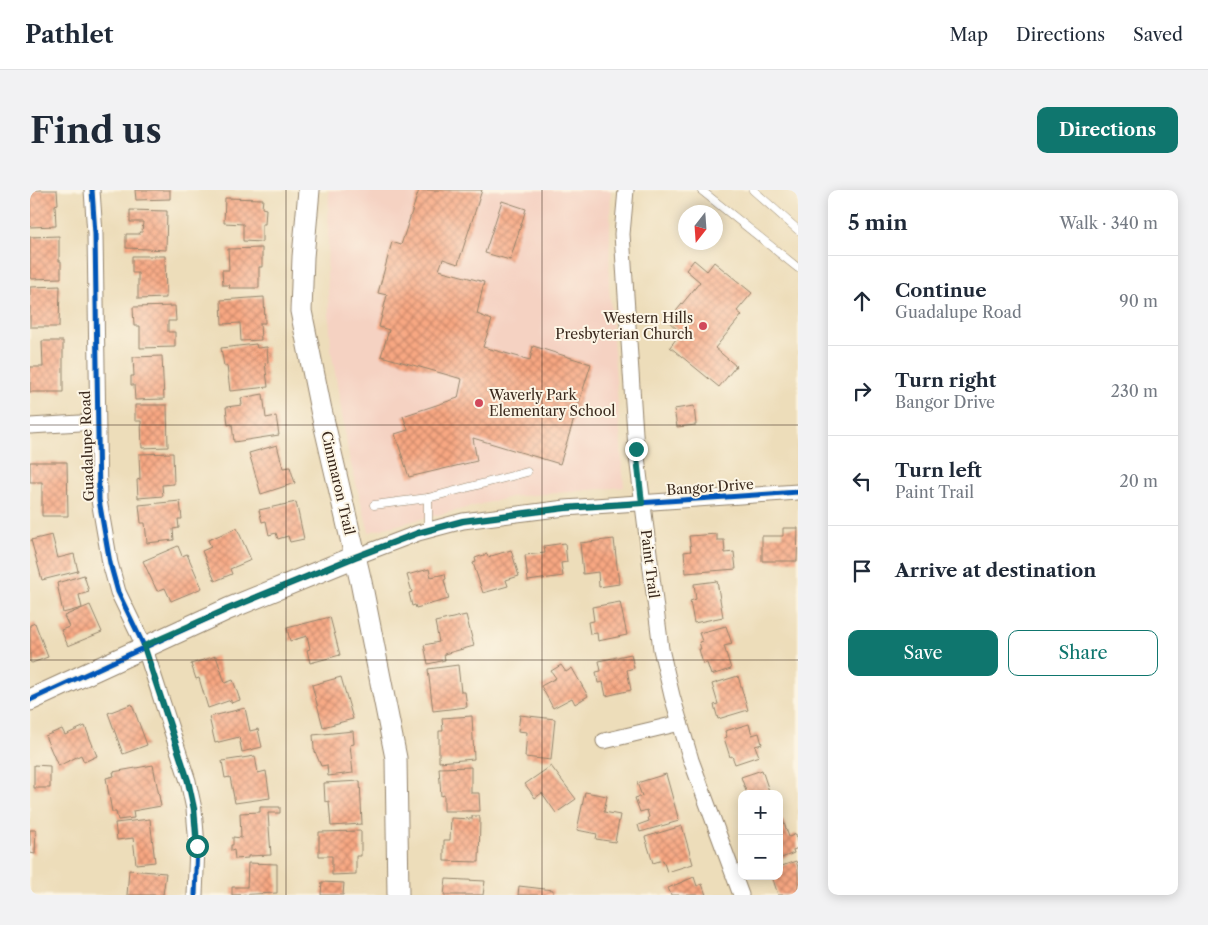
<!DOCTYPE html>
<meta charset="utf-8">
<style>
:root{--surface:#fff;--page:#f2f2f3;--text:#1f2937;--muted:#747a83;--line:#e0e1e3;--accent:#0f766e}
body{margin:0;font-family:"Libre Caslon Text",serif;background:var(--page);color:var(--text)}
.controls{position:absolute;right:15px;bottom:15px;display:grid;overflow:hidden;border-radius:10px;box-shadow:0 2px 12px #0003}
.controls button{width:45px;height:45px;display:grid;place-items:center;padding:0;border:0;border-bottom:1px solid var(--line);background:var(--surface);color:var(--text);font:25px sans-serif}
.compass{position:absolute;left:648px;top:15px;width:45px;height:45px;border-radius:50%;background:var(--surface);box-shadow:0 2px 12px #0003;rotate:197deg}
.stop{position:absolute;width:15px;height:15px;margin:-11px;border:4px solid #0f766e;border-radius:50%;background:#fff}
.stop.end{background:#0f766e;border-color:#fff;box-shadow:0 1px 5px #0008}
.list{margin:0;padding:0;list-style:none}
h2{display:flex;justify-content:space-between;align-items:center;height:65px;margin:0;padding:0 20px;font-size:21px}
h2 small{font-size:16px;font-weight:400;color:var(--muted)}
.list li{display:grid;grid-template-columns:32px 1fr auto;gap:15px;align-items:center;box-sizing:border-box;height:90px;padding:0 20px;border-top:1px solid var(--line)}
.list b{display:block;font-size:19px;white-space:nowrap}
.list p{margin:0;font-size:16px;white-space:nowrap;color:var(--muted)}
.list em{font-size:16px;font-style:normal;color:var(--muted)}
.actions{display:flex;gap:10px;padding:15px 20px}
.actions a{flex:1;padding:11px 0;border:1px solid var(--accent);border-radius:10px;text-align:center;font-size:18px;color:var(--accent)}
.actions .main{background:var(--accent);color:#fff}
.icon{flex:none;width:28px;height:28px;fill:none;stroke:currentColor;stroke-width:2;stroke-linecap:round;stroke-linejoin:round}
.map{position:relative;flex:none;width:768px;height:705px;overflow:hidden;border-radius:10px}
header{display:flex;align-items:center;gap:30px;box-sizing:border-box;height:70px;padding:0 25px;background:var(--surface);border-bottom:1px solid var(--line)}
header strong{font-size:24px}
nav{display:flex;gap:28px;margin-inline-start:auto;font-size:18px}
.intro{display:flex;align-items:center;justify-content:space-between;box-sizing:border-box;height:120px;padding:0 30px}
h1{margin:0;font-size:35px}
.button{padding:12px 22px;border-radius:10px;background:var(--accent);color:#fff;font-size:18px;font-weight:700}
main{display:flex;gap:30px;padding:0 30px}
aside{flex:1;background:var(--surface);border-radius:10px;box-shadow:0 2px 12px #0003}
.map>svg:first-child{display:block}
.built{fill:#f5d2c2}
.building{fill:url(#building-cross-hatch)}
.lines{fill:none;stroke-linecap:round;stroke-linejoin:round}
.lane-casing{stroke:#94846c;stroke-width:9}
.street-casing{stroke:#94846c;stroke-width:17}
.secondary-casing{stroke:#94846c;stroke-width:23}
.lane{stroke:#fff;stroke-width:8}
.street{stroke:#fff;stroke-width:15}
.secondary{stroke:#fff;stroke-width:21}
.cycleway-casing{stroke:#fcf5e5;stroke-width:8}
.cycleway{stroke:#0057b8;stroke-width:5}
.route{stroke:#0f766e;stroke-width:6}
.grid{fill:none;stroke:#3b2a1e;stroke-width:1;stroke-opacity:0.55}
.poi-dot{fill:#d1495b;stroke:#fcf5e5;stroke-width:2}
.labels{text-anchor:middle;stroke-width:4;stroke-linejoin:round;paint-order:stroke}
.poi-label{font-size:14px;fill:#3b2a1e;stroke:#fcf5e5;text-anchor:end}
.street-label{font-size:14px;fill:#3b2a1e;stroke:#fcf5e5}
</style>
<header>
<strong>Pathlet</strong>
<nav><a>Map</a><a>Directions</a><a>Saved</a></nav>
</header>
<div class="intro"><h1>Find us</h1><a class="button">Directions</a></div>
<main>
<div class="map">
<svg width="768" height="705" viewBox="0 0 768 705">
<defs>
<pattern id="building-cross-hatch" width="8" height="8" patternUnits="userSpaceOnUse" patternTransform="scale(1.25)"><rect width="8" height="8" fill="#f8a782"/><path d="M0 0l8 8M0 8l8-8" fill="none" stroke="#ca886a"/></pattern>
</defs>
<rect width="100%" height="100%" fill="#fcf5e5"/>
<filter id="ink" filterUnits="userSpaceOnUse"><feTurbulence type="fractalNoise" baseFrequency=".02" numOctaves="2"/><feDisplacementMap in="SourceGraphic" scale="10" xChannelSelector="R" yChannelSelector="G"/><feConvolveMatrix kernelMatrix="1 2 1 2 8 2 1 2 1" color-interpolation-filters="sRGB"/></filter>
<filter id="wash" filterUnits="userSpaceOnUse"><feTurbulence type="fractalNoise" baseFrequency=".0096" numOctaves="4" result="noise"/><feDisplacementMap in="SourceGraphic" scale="20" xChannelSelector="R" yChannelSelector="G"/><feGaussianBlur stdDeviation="1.12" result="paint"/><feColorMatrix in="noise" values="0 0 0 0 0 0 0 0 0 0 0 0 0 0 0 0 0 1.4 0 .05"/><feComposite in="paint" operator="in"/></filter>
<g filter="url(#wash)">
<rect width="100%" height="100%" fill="#edddba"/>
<path class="built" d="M299,0H581L579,94L594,297L481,307L339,342L319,267L301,159L297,87Z"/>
<g id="blocks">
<g class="building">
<path d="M0,0H27L28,14L25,15L26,36L0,37Z"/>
<path d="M105,0H140V9L106,10Z"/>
<path d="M389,0H452L428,74L413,69L409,80L454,92L447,124L462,130L453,157L500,170L503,156L561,174L530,274L443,248L447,271L379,287L365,244L378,240L373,226L428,208L432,189L351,166L359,140L349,137L357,105L348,103L362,52L371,55Z"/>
<path d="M195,8L233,9L232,18L236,19L235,34H232V52L213,51V34L194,33Z"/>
<path d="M472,11L496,19L480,70L455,63Z"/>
<path d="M100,20L137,21L136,60L96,58V44H110L109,42H112L113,32H100Z"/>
<path d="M29,46V71H31V88L1,89L0,87V47Z"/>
<path d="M232,58V77H229V98H199L200,95H193L192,80H199L198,59Z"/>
<path d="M102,66H135L136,108L108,109V83H102Z"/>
<path d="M664,70L677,81L684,72L722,103L707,121L712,125L685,158L706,176L689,197L640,157L646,149L644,147L649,141L638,131L670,92L656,80Z"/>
<path d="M30,96L29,137H0V97Z"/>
<path d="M234,107L235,133H230L231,150L211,151L210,133L192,134L191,110Z"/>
<path d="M145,116L146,131H138V142H145V157L110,158V136H104L103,117Z"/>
<path d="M12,151H33V202H0V177H13Z"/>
<path d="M226,154L227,158L237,157L238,172L235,173L238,197L200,201L197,176H194L191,158Z"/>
<path d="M132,166L134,209L105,210L104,195H101V186H104L103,167Z"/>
<path d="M233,204L236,228L246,226L249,245L204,252L202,234L198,235L196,217L212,215L211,208Z"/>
<path d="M105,215H137L138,257L112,258L111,231H105Z"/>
<path d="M664,216L666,235L647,237L644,219Z"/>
<path d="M247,255L253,278L260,277L265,293L231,304L219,263Z"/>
<path d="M143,263L144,294L132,295L133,306L108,308L107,290L110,289L109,264Z"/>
<path d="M0,272H37L38,326H12V292H0Z"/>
<path d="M150,311L152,329H148L149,338L143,339L144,350L117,353L115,333H111L109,315Z"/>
<path d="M266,312L274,349L260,352L258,346L248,349L246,343L239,345L236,331L232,332L229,320Z"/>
<path d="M207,338L221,370L200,379L202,384L185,391L172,361L181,357L178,350Z"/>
<path d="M753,338H768L767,371H732V346H753Z"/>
<path d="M687,344V350H694L695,363L704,362L706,379L656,383L654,362L661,361L659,346Z"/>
<path d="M22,345L28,368L44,364L48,381L12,390L1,350Z"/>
<path d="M584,349L589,394L569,397L568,382L553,384L550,353Z"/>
<path d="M535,353L537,372L531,373L533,386L498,391L495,365L515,363L514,356Z"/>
<path d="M148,356L152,366L157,364L172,398L141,411L135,398L127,401L113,371Z"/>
<path d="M481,360L489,386L476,390L478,396L453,403L443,373L446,372L445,368L457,364L458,367Z"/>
<path d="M399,379L401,387L415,384L416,389L414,390L419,409L386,418L385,415L382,416L379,403L382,402L377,385Z"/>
<path d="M54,385L59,402L49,405L52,418L33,423L27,393Z"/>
<path d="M687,391L693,427L664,433L660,411L666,409L664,394Z"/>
<path d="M590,412L597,445L568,451L567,443L560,444L558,432L564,431L562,417Z"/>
<path d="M60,415L72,442L38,456L31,440L39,437L34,426Z"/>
<path d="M436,425L444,456L414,464L415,470L398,474L394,455L409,452L405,432Z"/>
<path d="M300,427L310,465L280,473L277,460L280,459L277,446L260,451L257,438Z"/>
<path d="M5,433L18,467L2,473L0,472V435Z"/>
<path d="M696,436L702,454L694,456L701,479L681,485L677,473L673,474L669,459H671L669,452L672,451L669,443Z"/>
<path d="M601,464L604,478L597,480L601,500L576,506L573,492L568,493L566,482L571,481L569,471Z"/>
<path d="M186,466L195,493L203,490L210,510L201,513V510L178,518L169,488L166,489L161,474Z"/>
<path d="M428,475L431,502H435L437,517L403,521L398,479Z"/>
<path d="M531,475L536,482L542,478L558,506L545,514L542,508L523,518L511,496L526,488L521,481Z"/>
<path d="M708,486L718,520L688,529L684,515L688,514L682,494Z"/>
<path d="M311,487L323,529L293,537L282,495Z"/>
<path d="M102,514L117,555L93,564L78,523Z"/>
<path d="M215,518L220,541L228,539L232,557L212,562L209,547L185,553L179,527Z"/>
<path d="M490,525L525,529L521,570L495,567L497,542L488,541Z"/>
<path d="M442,526L444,569L409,572V541H413L412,528Z"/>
<path d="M719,534L722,545L729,543L732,554L725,556L729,566L705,574L702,566L700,567L694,548L697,547L695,541Z"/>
<path d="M55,536L67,566L54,572L51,565L28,576L15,546L32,539L35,545Z"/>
<path d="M323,541L324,554L320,555L323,583L298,586L297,575L291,576L284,559L283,545Z"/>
<path d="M225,566L228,583L236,581L240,608L205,613L200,587L195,588L192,571Z"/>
<path d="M4,575L20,576V598H4Z"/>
<path d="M123,575L131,616L103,621L104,628L88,630L86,622H82L76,588L84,586L83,582Z"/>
<path d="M521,576L546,609L526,623L512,603L505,608L495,594Z"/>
<path d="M441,577V603H449L450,621H414V605L411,606L409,578Z"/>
<path d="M732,580L740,604H717L711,587Z"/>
<path d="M636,584L649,631L610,642L608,635L619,631L618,627H619L617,620L610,622L605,608L612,606L607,593Z"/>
<path d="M330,591L332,634L301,636L299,611L295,612L294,593Z"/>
<path d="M555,602L577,606L574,622L590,625L585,652L566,649L567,644L547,640Z"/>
<path d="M230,617H250V623H238L241,665L218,666V668L205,669L204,660L201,661V655H203V647L211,648L210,623L230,622Z"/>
<path d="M442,626H449L450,629L449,672L414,671V650H420L421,628L442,629Z"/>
<path d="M120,629L125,672L106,674L103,648L87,650L85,633Z"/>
<path d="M753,630L759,647L766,644L768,658L763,660L764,663L749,669V632Z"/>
<path d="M652,636L663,674L637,682L633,670L623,673L615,647Z"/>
<path d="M0,640H6L5,664L0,663Z"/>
<path d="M331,641V666H326V684L302,685V666H289V642Z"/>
<path d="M766,671L768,677V705H748L742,686H749V677Z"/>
<path d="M218,673L247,674V703L202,705V697H217Z"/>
<path d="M99,680L136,683L133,705H97Z"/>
<path d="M664,687L667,696L672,694L676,705H641L638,698Z"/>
<path d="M416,689L455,691L453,705H414Z"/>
<path d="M292,692L314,693L313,705H291Z"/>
<path d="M489,696L523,700V705H488Z"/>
</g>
</g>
</g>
<g filter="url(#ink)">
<use href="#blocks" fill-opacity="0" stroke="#94846c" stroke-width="1"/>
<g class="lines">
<g class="lane-casing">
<g id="lane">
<path d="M671,0L768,78"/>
<path d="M723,0L768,40"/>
<path d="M398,308L497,282"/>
<path d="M344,315L398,308V340"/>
</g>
</g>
<g class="street-casing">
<g id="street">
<path d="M62,0L65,44L69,310L80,373L88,402L114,456L158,591L164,619L167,656L165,705"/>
<path d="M596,0L592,44L606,259L631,459L642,506L661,570L711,705"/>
<path d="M0,236L67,232"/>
<path d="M325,367L388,343L433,331L535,318L768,302"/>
<path d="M574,551L650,533"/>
</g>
</g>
<g class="secondary-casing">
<g id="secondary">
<path d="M279,0L273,67L271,121L291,220L331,392L366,568L368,705"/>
<path d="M0,510L198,419L325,367"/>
</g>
</g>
<use href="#lane" class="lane"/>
<use href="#street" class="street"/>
<use href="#secondary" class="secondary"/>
<g class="cycleway-casing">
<g id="cycleway">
<path d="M62,0L65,44L69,310L80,373L88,402L114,456L158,591L164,619L167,656L165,705"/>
<path d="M0,510L198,419L325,367L388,343L433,331L535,318L768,302"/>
</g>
</g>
<use href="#cycleway" class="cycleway"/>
</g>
</g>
<g class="lines" filter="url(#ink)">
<path class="route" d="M167,656L164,619L158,591L114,456L198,419L325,367L388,343L433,331L535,318L612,313L606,259"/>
</g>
<path class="grid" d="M256,0V705M512,0V705M0,235H768M0,470H768"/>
<g class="poi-dot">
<circle cx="673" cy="136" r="5"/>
<circle cx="449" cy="213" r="5"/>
</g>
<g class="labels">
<g class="poi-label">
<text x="663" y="133">Western Hills<tspan x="663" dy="16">Presbyterian Church</tspan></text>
<text x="459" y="210" text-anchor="start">Waverly Park<tspan x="459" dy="16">Elementary School</tspan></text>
</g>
<g class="street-label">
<text transform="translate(57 256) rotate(-92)" y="5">Guadalupe Road</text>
<text transform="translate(308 293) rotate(77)" y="5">Cimmaron Trail</text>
<text transform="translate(680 297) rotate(-4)" y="5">Bangor Drive</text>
<text transform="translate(620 374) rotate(83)" y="5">Paint Trail</text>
</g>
</g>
</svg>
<div class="controls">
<button>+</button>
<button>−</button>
</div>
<svg class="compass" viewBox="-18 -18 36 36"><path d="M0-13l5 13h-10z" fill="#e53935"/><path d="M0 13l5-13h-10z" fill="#747a83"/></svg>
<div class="stop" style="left:167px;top:656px"></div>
<div class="stop end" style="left:606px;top:259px"></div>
</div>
<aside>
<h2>5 min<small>Walk · 340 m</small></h2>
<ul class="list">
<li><svg class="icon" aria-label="ahead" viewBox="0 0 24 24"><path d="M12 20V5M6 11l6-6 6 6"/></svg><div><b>Continue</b><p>Guadalupe Road</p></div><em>90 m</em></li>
<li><svg class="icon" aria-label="right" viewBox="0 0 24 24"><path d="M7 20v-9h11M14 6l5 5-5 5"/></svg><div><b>Turn right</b><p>Bangor Drive</p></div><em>230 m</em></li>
<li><svg class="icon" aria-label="left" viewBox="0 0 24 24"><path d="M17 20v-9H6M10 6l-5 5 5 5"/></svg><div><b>Turn left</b><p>Paint Trail</p></div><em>20 m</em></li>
<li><svg class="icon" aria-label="arrive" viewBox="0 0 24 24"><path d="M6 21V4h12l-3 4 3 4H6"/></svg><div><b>Arrive at destination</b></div></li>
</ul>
<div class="actions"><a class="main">Save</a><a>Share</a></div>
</aside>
</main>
